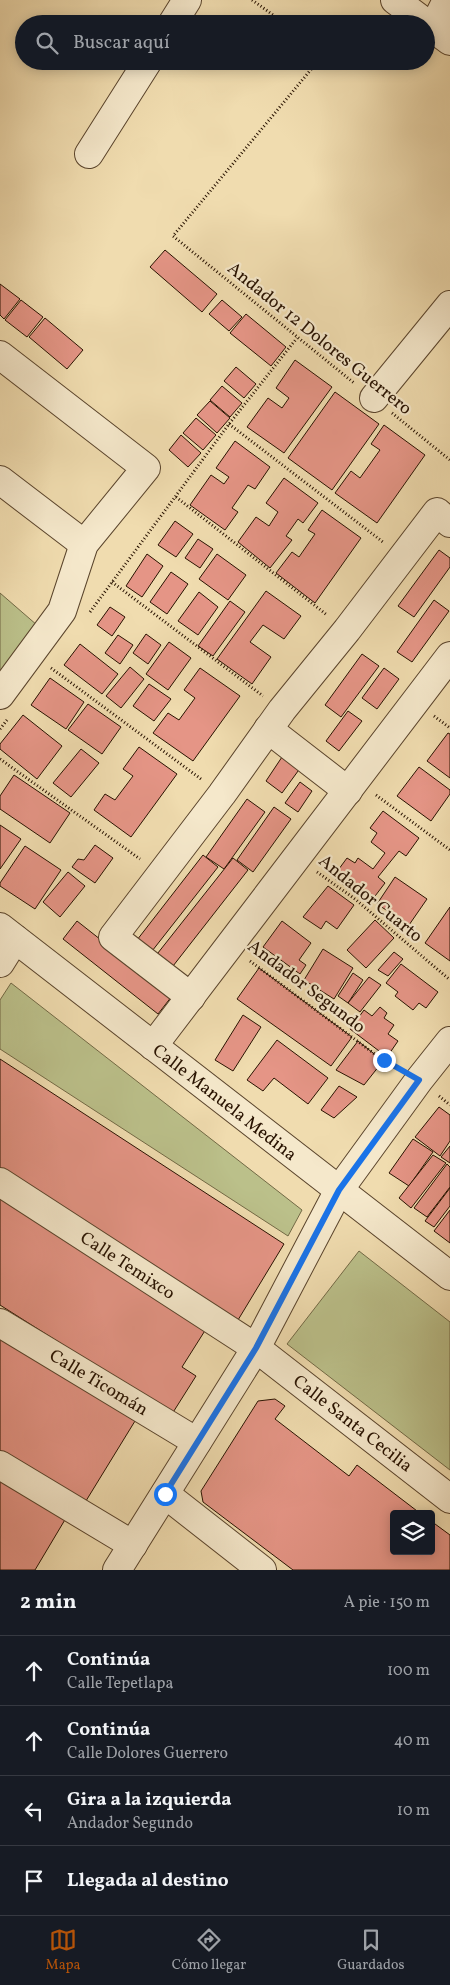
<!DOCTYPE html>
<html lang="es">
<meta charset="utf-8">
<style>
:root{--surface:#171b24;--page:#242831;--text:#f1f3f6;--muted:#9ea1a6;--line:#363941;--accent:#b45309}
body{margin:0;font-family:Vollkorn,serif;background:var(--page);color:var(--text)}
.controls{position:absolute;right:15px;bottom:15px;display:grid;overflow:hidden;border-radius:5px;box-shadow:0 2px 12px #0003}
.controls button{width:45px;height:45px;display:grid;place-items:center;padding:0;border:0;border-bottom:1px solid var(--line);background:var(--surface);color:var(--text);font:25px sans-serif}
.stop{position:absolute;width:15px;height:15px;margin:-11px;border:4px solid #1a73e8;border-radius:50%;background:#fff}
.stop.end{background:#1a73e8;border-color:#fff;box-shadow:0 1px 5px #0008}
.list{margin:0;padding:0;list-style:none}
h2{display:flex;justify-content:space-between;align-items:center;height:65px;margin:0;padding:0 20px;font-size:21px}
h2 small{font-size:16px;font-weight:400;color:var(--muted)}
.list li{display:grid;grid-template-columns:32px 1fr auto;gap:15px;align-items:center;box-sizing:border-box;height:70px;padding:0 20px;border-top:1px solid var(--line)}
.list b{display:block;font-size:19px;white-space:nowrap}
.list p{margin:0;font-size:16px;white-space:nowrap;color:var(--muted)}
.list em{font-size:16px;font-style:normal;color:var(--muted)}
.icon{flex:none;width:28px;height:28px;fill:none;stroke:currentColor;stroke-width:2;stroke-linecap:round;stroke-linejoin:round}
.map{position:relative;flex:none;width:450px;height:1570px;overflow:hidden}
.search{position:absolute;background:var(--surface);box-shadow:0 2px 12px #0003;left:15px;right:15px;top:15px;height:55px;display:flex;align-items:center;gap:12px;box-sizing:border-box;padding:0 18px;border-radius:28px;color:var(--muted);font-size:19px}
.sheet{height:345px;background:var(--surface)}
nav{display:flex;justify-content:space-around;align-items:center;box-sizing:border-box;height:70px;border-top:1px solid var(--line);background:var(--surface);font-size:14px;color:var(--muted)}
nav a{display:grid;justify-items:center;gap:2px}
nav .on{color:var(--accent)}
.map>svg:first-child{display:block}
.green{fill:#bbc08a;stroke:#726945}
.building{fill:#e59586;stroke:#281200}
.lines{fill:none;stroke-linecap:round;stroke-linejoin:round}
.minor-casing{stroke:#5a442c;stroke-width:30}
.path{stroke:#281200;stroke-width:3;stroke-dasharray:1 2.5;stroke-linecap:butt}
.minor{stroke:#f5e8cb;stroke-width:28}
.route{stroke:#1a73e8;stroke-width:6}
.labels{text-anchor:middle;stroke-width:4.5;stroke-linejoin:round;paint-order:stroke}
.street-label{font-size:18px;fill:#281200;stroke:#f5e8cb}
</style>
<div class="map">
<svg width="450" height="1570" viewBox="0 0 450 1570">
<rect width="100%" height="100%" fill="#f0dcaf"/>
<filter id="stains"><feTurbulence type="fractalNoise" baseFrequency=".004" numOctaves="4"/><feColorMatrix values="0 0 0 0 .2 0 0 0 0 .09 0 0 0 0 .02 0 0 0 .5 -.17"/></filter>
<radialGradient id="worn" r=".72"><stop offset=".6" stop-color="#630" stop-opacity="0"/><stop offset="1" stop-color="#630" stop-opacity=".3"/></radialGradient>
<g class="green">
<path d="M0,593L45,632L0,680Z"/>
<path d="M11,983L302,1210L288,1236L0,1049V1000Z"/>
<path d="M359,1251L450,1322V1470L287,1344Z"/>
</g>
<g class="building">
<path d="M165,250L217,294L202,312L150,267Z"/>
<path d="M0,284L20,299L4,319L0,315Z"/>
<path d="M21,300L43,317L27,337L5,320Z"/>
<path d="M222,300L242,317L229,331L209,314Z"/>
<path d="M246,314L286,347L271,366L230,333Z"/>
<path d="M45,318L83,350L67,369L29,337Z"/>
<path d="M295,360L332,387L284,453L247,427L268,398L282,408L289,398L276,388Z"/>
<path d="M236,367L256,384L244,398L224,381Z"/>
<path d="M222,386L242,403L230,417L210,400Z"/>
<path d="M335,392L379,424L332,490L288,458Z"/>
<path d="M210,401L230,418L217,433L197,415Z"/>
<path d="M196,418L216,435L203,450L183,433Z"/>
<path d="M384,425L425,455L377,523L335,493L351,471L360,478L380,450L371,444Z"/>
<path d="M181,435L201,453L188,467L169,450Z"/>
<path d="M235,441L270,467L255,489L248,485L232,508L238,512L225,530L190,505L211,475L224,484L229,477L216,468Z"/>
<path d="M284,478L318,503L303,523L298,519L286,536L292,540L270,568L238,542L256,517L269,526L278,512L266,503Z"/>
<path d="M322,510L361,538L315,603L276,573L292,552L299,557L315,534L308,530Z"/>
<path d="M175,521L193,534L176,557L158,545Z"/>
<path d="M198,539L213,549L200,568L185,558Z"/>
<path d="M439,550L450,558V567L414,617L398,606Z"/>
<path d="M147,554L163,566L142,597L126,586Z"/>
<path d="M217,554L246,575L228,600L199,579Z"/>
<path d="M171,572L188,584L167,614L150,602Z"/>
<path d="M266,591L301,616L284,639L263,625L250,642L271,657L252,684L217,659Z"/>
<path d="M199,592L218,607L198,635L178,621Z"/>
<path d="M434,600L449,611L412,662L397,652Z"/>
<path d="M230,601L245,612L213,656L198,646Z"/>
<path d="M110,607L125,617L112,636L97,625Z"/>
<path d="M146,634L161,645L148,664L133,653Z"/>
<path d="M118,635L133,645L120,664L105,653Z"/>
<path d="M169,642L191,658L168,690L146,674Z"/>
<path d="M80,644L118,674L102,694L64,665Z"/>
<path d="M362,654L379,666L341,717L325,705Z"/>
<path d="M130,667L144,679L121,708L106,696Z"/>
<path d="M200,668L240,696L193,761L153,733L168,713L179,720L195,698L184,690Z"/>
<path d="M384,668L399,679L377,709L362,698Z"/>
<path d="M50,678L84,702L66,729L31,705Z"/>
<path d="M149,684L171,699L154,721L133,706Z"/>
<path d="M88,704L121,727L102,754L68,730Z"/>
<path d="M348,711L362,721L339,751L326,741Z"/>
<path d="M23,715L62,746L37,779L0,749V744Z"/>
<path d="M448,733L450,734V778L427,761Z"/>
<path d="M139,747L177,774L131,837L94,810L105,794L115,800L133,776L123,769Z"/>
<path d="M81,749L99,763L71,797L53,783Z"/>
<path d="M284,754L301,767L282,793L266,781Z"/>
<path d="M419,767L450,790V794L431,821L397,796Z"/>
<path d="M14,775L70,813L50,843L0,809V796Z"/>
<path d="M300,782L312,791L298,812L285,803Z"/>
<path d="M247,799L265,812L224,869L206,857Z"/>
<path d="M274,807L291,819L253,872L237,860Z"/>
<path d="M383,811L419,838L406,856L399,851L378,877L385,883L369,904L333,877L347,858L355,863L358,858L373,869L385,853L371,842L377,833L370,828Z"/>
<path d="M0,825L21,839L0,869Z"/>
<path d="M95,845L113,858L95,883L72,867L78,859L84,860Z"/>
<path d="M25,846L61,870L35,909L0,886V883Z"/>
<path d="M203,855L218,867L145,960L130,949Z"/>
<path d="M233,858L248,870L166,975L150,963Z"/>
<path d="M68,872L85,886L60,917L43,902Z"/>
<path d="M395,877L427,899L409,925L377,904Z"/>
<path d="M328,886L354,905L337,929L326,921L321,929L303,917Z"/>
<path d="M450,907V961L425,943Z"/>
<path d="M375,920L394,938L366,968L347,950Z"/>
<path d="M77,921L172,996L158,1014L63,939Z"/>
<path d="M282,921L311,943L299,960L306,965L300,974L263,947Z"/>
<path d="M323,949L353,968L334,999L304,980Z"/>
<path d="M394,952L403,959L388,976L378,970Z"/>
<path d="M401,964L438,992L426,1008L419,1003L413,1010L395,996L398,992L386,983Z"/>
<path d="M259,968L352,1037L331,1066L237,999Z"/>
<path d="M353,973L363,980L348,1003L338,996Z"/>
<path d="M369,977L381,985L360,1012L348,1003Z"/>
<path d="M380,1007L387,1013L384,1018L394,1025L388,1034L398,1041L387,1057L350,1029L364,1010L372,1016Z"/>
<path d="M243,1015L261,1027L233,1071L215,1060Z"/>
<path d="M277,1040L328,1078L308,1104L274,1078L263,1091L247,1080Z"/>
<path d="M358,1041L383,1061L364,1085L336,1070Z"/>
<path d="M0,1059L284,1244L238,1320L0,1169Z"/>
<path d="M339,1086L357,1097L334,1118L321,1110Z"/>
<path d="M439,1107L450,1115V1141L440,1156L415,1137Z"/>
<path d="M413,1139L433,1152L409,1186L389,1173Z"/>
<path d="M450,1146V1163L441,1157Z"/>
<path d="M433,1155L446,1163L411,1208L399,1198Z"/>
<path d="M447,1164L450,1167V1187L427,1217L414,1208Z"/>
<path d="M450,1188V1206L434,1227L425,1221Z"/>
<path d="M0,1198L206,1329L182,1367L196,1376L172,1414L0,1305Z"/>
<path d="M450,1210V1243L434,1231Z"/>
<path d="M0,1337L135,1421L81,1509L0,1459Z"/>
<path d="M275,1399L285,1406L275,1419L349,1476L357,1465L421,1514H394V1551H431V1521L450,1535V1570H293L203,1502L201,1491L258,1401Z"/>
<path d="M0,1478L66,1518L35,1570H0Z"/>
</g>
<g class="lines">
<g class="minor-casing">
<g id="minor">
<path d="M395,0L450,41"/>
<path d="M172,24L187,0"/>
<path d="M433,28L447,0"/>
<path d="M89,154L148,61"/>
<path d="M0,355L146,468L84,544L62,611L0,695"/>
<path d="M374,398L450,305"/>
<path d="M0,480L84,544"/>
<path d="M268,729L348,791"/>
<path d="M0,927L450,1276"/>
<path d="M0,963L15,939"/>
<path d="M191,997L113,937L222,794L282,710L347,630L437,512L450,523"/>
<path d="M153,1046L450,656"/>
<path d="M0,1182L256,1348L450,1499"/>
<path d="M0,1323L197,1442"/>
<path d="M0,1465L133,1545"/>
<path d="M165,1494L262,1570"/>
<path d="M117,1570L256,1348L339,1190L419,1080L450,1041"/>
</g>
</g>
<g class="path">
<path d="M252,0L286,24"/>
<path d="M318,61L173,236L354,383"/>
<path d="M392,413L450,460"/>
<path d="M229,424L383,542"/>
<path d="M176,497L327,615"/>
<path d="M112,582L263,696"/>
<path d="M90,612L229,424L297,338"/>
<path d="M51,668L201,779"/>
<path d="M434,716L450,728"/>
<path d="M0,729L7,720"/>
<path d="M0,759L140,859"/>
<path d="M376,795L450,850"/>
<path d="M317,872L355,899L450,980"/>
<path d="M250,961L384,1061L398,1069"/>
<path d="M439,1096L450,1105"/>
</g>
<use href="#minor" class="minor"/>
</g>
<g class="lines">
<path class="route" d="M165,1494L256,1348L339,1190L419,1080L384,1060"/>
</g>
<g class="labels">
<g class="street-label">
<text transform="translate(320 338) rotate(39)" y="6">Andador 12 Dolores Guerrero</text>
<text transform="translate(371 898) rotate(39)" y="6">Andador Cuarto</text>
<text transform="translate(307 986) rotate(37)" y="6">Andador Segundo</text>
<text transform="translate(225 1102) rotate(38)" y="6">Calle Manuela Medina</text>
<text transform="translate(128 1265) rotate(33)" y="6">Calle Temixco</text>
<text transform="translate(99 1382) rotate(31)" y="6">Calle Ticomán</text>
<text transform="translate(353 1423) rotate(38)" y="6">Calle Santa Cecilia</text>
</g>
</g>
<rect width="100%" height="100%" filter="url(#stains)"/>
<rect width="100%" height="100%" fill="url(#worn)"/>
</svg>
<div class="controls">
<button><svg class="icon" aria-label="layers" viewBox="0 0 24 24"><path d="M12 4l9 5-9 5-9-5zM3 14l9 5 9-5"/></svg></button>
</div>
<div class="stop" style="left:165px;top:1494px"></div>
<div class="stop end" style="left:384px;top:1060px"></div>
<div class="search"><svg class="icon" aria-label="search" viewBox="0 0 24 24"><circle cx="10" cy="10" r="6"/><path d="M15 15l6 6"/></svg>Buscar aquí</div>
</div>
<section class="sheet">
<h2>2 min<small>A pie · 150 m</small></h2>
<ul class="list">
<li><svg class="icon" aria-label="ahead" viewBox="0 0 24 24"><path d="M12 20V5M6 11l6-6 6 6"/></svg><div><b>Continúa</b><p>Calle Tepetlapa</p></div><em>100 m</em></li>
<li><svg class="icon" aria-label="ahead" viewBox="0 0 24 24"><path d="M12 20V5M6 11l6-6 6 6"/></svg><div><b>Continúa</b><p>Calle Dolores Guerrero</p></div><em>40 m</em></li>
<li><svg class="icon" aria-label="left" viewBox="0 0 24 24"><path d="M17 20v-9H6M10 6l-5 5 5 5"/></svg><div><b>Gira a la izquierda</b><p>Andador Segundo</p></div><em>10 m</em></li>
<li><svg class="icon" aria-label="arrive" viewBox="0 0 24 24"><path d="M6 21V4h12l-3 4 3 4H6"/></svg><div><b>Llegada al destino</b></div></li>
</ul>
</section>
<nav>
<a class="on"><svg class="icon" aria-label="map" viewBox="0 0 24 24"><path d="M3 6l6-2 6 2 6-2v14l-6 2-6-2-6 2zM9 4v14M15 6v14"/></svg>Mapa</a>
<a><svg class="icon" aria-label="directions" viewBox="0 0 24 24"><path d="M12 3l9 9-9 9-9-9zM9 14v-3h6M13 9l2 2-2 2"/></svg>Cómo llegar</a>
<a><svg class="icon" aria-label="saved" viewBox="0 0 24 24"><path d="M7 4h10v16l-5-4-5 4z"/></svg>Guardados</a>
</nav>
